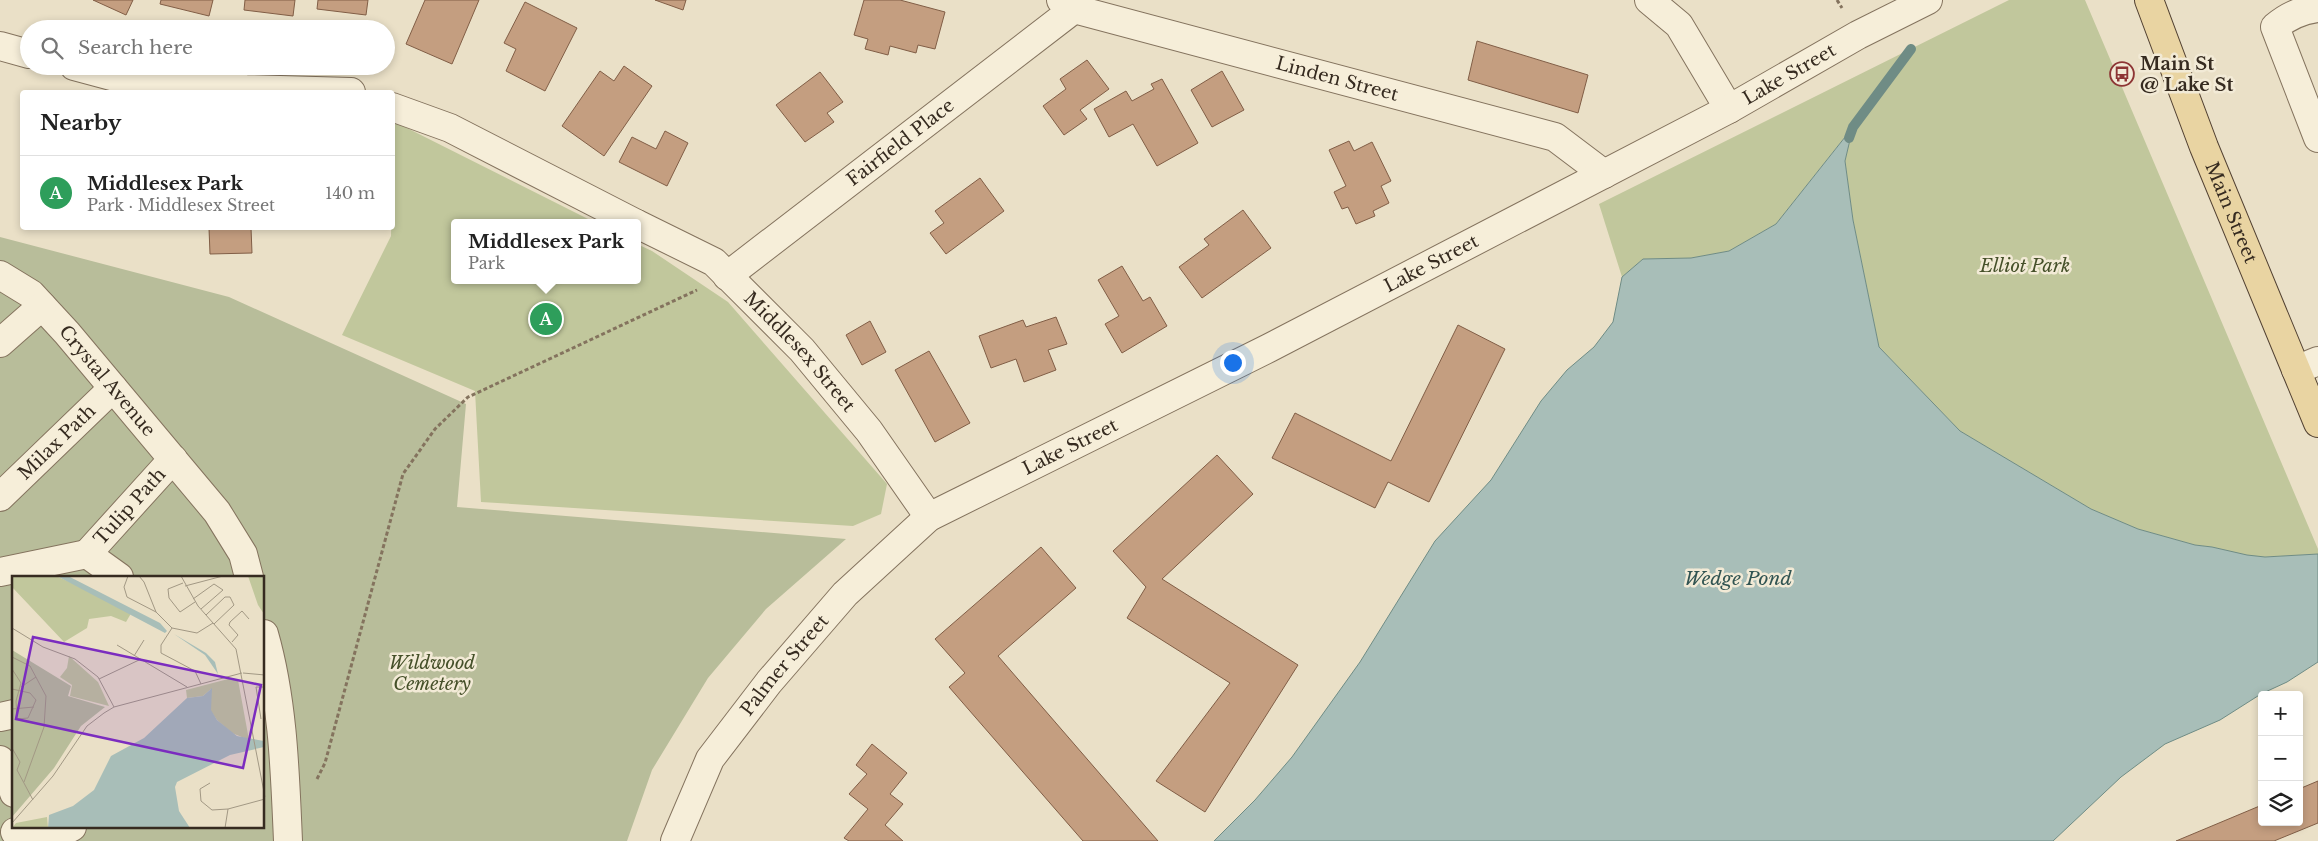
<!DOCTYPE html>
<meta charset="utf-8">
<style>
:root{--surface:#fff;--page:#f2f2f2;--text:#222;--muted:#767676;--line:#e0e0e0;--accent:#8d3534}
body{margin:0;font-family:"Libre Baskerville",serif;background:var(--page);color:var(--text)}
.controls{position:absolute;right:15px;bottom:15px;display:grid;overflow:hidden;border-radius:5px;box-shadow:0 2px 8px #0003}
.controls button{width:45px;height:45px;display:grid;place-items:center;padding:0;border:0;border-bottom:1px solid var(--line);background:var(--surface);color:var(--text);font:25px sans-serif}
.you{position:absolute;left:1232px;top:362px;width:18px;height:18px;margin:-12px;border:4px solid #fff;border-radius:50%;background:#1a73e8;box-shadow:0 0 0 8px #1a73e833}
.badge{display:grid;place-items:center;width:32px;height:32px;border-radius:50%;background:var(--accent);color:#fff;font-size:16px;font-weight:700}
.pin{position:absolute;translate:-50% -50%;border:2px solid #fff;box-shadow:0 1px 5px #0006}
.popup{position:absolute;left:451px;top:219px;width:190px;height:65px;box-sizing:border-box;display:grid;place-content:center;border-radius:5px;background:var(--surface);filter:drop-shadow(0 1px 4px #0005);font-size:16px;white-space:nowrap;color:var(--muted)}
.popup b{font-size:19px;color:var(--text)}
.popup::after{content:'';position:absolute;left:50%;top:100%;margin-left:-10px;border:10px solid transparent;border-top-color:var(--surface)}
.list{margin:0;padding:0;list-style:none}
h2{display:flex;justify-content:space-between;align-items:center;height:65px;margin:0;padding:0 20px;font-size:21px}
h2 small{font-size:16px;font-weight:400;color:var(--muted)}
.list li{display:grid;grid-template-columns:32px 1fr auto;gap:15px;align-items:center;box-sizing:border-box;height:75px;padding:0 20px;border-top:1px solid var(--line)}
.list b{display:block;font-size:19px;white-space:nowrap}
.list p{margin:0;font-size:16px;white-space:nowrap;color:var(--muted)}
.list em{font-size:16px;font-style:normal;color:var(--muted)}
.icon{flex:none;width:28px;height:28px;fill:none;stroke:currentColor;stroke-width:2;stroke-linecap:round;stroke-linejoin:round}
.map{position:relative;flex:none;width:2318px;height:841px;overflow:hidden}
.search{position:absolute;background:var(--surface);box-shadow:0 2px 8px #0003;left:20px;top:20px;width:375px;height:55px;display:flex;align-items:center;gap:12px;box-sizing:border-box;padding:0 18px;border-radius:28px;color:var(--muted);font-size:19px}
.panel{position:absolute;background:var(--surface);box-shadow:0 2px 8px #0003;left:20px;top:90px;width:375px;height:140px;border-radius:5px}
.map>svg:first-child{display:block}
.green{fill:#c1c79c}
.cemetery{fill:#b8bd9a;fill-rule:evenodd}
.water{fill:#a8beb8;stroke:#6f8c85}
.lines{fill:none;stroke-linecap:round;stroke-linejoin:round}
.stream{stroke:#6f8c85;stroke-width:10}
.building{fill:#c49e80;stroke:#815e46}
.minor-casing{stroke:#84735e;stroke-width:30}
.major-casing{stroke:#524132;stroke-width:30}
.path{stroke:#84735e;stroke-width:3;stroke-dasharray:4 2.5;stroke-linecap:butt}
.minor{stroke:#f6eed9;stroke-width:28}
.major{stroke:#e9d4a2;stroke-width:28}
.labels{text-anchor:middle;stroke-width:5;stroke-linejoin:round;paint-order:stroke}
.poi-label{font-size:18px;font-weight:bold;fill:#362b20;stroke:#f2ead6;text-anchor:start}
.street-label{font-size:18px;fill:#362b20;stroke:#f2ead6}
.park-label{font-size:18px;font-style:italic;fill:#455029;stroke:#f2ead6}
.water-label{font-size:19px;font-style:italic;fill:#315452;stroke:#f2ead6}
.inset-road{fill:none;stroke:#a29884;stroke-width:1}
.view{fill:#7b2cbf;fill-opacity:0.15;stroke:#7b2cbf;stroke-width:2.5}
.inset-edge{fill:none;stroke:#362b20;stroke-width:2.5}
</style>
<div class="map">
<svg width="2318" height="841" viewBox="0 0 2318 841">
<rect width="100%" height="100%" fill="#eae0c7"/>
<g class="green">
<path d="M2009,0H2085L2318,549V554L2265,557L2247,556L2212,547L2195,545L2138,529L2091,509L1960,431L1879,347L1853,220L1845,161L1852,128L1776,224L1729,251L1691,258L1643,259L1622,277L1599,204Z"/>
<path d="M393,121L596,223H455V280H637V244L652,251L728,302L887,484L881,514L853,526L481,502L475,391L342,335L391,236Z"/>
</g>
<path class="cemetery" d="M0,237L229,297L466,404L457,507L846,539L766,609L708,678L652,770L627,841H0ZM14,577H264V827H14Z"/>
<path class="water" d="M1853,127L1845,161L1853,220L1879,347L1960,431L2091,509L2138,529L2195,545L2212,547L2247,555L2265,557L2318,554V662L2287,682L2261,694L2220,720L2165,744L2121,777L2053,841H1214L1255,800L1292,757L1360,662L1435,541L1491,480L1541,401L1567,370L1594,347L1613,322L1622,277L1643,259L1691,258L1729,251L1776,224Z"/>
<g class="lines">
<path class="stream" d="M1849,138L1853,127L1911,49"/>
</g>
<g class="building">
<path d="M93,0H133L126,15Z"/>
<path d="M161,0H213L209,16L160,4Z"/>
<path d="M245,0H295L293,16L244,10Z"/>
<path d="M318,0H368L366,15L317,9Z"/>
<path d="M425,0H479L452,64L406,44Z"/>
<path d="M655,0H686L683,10Z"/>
<path d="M864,0H900L945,12L935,49L918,45L916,53L890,46L888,55L865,49L868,39L854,35Z"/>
<path d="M525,2L577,28L545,91L506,71L516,49L504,43Z"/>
<path d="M1477,41L1588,75L1578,113L1468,80Z"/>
<path d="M1087,60L1109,89L1080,110L1087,119L1064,135L1043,106L1066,89L1060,79Z"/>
<path d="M624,66L652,86L604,156L562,126L600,71L614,81Z"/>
<path d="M1222,71L1244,110L1212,127L1191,90Z"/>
<path d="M820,72L843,102L827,113L834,122L805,142L776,105Z"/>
<path d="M1162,79L1198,143L1157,166L1133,124L1109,137L1094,109L1126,91L1132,101L1154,89L1151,84Z"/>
<path d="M665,131L688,143L667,186L619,162L632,137L656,149Z"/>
<path d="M1349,141L1354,151L1372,142L1391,181L1381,186L1389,203L1373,211L1375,216L1356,224L1348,207L1342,209L1334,192L1346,186L1329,150Z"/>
<path d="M980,178L1004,211L946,254L930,233L944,223L935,211Z"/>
<path d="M1243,210L1271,248L1202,298L1179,267L1209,245L1204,239Z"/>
<path d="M209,228H251L252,253L210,254Z"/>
<path d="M1122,266L1143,301L1150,297L1167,326L1122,353L1105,324L1119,316L1098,280Z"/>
<path d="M1056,317L1067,344L1048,350L1056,370L1024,382L1016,359L991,368L979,336L1023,320L1026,327Z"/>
<path d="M870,321L886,352L862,365L846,335Z"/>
<path d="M1458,325L1505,349L1429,502L1388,482L1375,508L1272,458L1295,413L1391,461Z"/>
<path d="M929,351L970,423L935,442L895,370Z"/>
<path d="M1217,455L1253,494L1162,579L1298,665L1205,812L1156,781L1230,683L1127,618L1146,587L1113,551Z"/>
<path d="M1041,547L1076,588L998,656L1158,841H1083L949,687L965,673L935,639Z"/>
<path d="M872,744L907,773L890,794L903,804L885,825L903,841H849L844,838L868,809L849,794L867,774L856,765Z"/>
<path d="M2318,781V823L2274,841H2176L2262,805V822H2299V789Z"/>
</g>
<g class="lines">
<g class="minor-casing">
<g id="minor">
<path id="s1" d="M1061,0L1074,9L1555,137L1604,174"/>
<path d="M1649,0L1679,25L1729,109"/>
<path d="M2318,8C2301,10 2288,16 2275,27L2318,138"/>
<path d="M0,46L29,54"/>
<path d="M74,66L115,77L246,89L351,92"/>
<path d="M392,107L450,128L635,223"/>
<path id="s2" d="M637,224L714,262L802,350L869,431L929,517"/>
<path id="s3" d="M0,275L31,294L67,333L217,512L243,554L249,577"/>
<path id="s4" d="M727,276L1074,9"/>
<path d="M0,343L42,306"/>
<path d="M2296,370L2318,361"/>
<path id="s5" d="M0,497L113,388"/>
<path id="s6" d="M87,554L173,459"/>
<path d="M0,572L87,554L119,577"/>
<path d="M264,634C283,700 285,772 288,841"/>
<path d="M0,717L14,714"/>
<path d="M0,760L10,780L14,793"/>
<path d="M15,832L32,841"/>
<path d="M44,841L72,827"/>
<path id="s7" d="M675,841L710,759L769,682L845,594L929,517L1269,348L1729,109L1858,35L1928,0"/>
</g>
</g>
<g class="major-casing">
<g id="major">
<path id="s8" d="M2149,0L2204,147L2318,423"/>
</g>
</g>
<g class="path">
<path d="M1837,0L1842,8"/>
<path d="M317,779L325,763L403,474L435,429L468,397L697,290"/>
</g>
<use href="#minor" class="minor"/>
<use href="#major" class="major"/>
</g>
<defs>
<g id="bus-ring" transform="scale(1.25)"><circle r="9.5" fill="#f2ead6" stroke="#8d3534" stroke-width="1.5"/><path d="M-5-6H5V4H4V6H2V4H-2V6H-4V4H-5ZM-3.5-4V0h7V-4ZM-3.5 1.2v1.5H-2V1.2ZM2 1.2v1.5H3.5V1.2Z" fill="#8d3534"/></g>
</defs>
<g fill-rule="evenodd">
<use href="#bus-ring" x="2122" y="74"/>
</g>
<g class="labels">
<g class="poi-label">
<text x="2140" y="70">Main St<tspan x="2140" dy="21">@ Lake St</tspan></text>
</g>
<g class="street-label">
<text dy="6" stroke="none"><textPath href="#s7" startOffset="1384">Lake Street</textPath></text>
<text dy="6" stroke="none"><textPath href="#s1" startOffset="288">Linden Street</textPath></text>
<text dy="6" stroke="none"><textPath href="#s4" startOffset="219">Fairfield Place</textPath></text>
<text dy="6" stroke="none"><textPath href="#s8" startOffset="228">Main Street</textPath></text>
<text dy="6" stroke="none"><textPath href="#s7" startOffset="979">Lake Street</textPath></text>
<text dy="6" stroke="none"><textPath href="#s2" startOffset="210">Middlesex Street</textPath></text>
<text dy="6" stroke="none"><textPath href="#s3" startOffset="152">Crystal Avenue</textPath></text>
<text dy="6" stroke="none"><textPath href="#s5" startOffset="79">Milax Path</textPath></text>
<text dy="6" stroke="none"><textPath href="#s7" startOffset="574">Lake Street</textPath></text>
<text dy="6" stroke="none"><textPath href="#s6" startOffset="64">Tulip Path</textPath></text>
<text dy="6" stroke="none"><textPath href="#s7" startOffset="209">Palmer Street</textPath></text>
</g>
<g class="park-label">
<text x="2025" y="272">Elliot Park</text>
<text x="432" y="669">Wildwood<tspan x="432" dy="21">Cemetery</tspan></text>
</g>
<g class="water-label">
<text x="1738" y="585">Wedge Pond</text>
</g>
</g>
<g transform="translate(12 576)">
<rect width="252" height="252" fill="#eae0c7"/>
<path d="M0,0H44L121,34L114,46L99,40L77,43L75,52L52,66L0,11ZM236,0H252V38L246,29ZM57,80L86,106L97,130L58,120L60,109L48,101L55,92ZM220,102L226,104L237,164L220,157L205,144L198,134L199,113L191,120L175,122L174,114ZM35,241L36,252H0L4,247Z" fill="#c1c79c"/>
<path d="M0,74L59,110L56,120L93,131L69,150L42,192L0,241Z" fill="#b8bd9a"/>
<path d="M45,0H56L148,47L155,55L153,57ZM162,58L194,77L203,86L206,98L193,79ZM200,112L199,134L205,144L225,160L252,165V171L218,179L165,206L163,211L167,235L178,252H36L37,239L61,230L82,214L99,180L132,162L175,122L191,120Z" fill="#a8beb8"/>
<path class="inset-road" d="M116,0L112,11L115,21L144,36L160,52L185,57L201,47M127,0L132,6L144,36M169,0L186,30L224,73L253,221M171,7L156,13L157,22L168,36L183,26M173,10L211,0M181,23L202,8L211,14L189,33M194,39L213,21H218L222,29L202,48M0,52L31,71L63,83L86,101L102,131M160,52L149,69V77L183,95L189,108M220,66L226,59L217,49L218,46L230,35L237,43M105,69L175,111M122,80L132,64M0,81L18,90L34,120L32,151L12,206M0,93L9,107L4,125L5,143M231,97L253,99M87,103L127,84M9,111L24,101M0,113L18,117L24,124L16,142L5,143M0,133L22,131M249,143L244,111H253M0,172L8,186L5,194L21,224M198,207L188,213L189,225L200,234L216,233M0,247L41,200L75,150L92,137L102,131L230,97M213,252L216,233L253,223"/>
<path class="view" d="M21,61L249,109L231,192L4,143Z"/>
<rect width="252" height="252" class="inset-edge"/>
</g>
</svg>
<div class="controls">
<button>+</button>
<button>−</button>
<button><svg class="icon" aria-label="layers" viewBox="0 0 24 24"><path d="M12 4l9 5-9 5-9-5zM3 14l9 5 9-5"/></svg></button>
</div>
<div class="you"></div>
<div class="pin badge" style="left:546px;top:319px;background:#2e9e5b">A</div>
<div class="popup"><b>Middlesex Park</b>Park</div>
<div class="search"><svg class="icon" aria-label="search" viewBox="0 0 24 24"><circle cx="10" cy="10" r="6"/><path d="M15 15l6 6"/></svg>Search here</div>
<section class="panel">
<h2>Nearby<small></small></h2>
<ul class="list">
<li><span class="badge" style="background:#2e9e5b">A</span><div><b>Middlesex Park</b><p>Park · Middlesex Street</p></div><em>140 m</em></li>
</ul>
</section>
</div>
